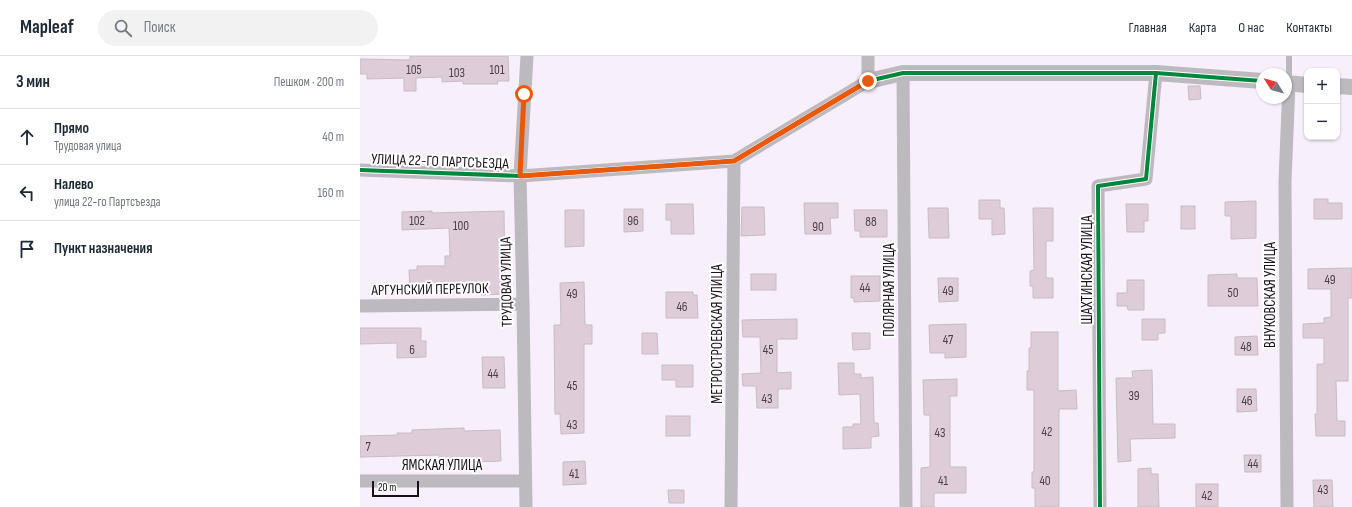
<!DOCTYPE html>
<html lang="ru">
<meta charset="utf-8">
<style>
:root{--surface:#fff;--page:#f2f2f3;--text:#1f2937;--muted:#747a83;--line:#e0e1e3}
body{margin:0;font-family:"Sofia Sans Condensed",sans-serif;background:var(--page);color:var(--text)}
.controls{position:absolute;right:12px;top:12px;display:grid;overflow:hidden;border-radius:8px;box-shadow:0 1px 3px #0004}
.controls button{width:36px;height:36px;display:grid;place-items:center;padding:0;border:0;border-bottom:1px solid var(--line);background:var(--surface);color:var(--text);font:20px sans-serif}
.compass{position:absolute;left:896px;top:12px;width:36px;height:36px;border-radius:50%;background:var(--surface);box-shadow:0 1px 3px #0004;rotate:307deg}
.scale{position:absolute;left:12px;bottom:10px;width:47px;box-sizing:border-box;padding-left:4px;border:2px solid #19101b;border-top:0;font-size:11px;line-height:14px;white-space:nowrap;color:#19101b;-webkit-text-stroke:3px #fff;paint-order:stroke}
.stop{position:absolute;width:12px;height:12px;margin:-9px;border:3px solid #ea580c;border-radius:50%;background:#fff}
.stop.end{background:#ea580c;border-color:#fff;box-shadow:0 1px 4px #0008}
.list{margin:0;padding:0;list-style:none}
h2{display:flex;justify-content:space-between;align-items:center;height:52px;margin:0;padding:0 16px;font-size:17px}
h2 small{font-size:13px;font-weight:400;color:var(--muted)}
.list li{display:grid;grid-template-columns:26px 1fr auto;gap:12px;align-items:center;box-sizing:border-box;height:56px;padding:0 16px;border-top:1px solid var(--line)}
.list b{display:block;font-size:15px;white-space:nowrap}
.list p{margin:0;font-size:13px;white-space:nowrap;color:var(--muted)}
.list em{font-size:13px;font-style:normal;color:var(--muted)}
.icon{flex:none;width:22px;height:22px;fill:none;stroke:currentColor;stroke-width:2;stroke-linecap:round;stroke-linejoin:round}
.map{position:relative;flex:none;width:992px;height:451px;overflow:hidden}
header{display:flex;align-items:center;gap:24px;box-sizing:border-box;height:56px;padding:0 20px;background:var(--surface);border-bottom:1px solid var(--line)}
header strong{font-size:19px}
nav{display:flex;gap:22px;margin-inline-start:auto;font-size:14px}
.search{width:280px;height:36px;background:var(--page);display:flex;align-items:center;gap:10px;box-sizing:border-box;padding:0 14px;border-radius:22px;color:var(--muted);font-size:15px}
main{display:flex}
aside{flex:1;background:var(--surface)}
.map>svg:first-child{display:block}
.building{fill:#decdd8;stroke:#c7bcc4}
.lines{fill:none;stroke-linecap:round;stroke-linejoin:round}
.service{stroke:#bcb9bf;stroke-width:6}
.minor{stroke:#bcb9bf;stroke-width:13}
.tertiary{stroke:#bcb9bf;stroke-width:16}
.cycleway-casing{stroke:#fff;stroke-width:6}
.cycleway{stroke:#00873e;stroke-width:4}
.route{stroke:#ea580c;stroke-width:5}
.labels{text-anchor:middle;stroke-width:4;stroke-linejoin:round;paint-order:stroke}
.number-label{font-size:13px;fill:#4a3f4a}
.street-label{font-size:15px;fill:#19101b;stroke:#fff}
</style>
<header>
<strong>Mapleaf</strong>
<div class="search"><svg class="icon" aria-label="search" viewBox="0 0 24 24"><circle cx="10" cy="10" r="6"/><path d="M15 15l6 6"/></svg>Поиск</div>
<nav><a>Главная</a><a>Карта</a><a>О нас</a><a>Контакты</a></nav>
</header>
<main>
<aside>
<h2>3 мин<small>Пешком · 200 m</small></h2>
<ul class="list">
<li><svg class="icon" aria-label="ahead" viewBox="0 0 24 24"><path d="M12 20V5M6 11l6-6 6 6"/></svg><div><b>Прямо</b><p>Трудовая улица</p></div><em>40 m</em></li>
<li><svg class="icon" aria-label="left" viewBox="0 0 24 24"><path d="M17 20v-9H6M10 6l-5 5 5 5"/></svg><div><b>Налево</b><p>улица 22-го Партсъезда</p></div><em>160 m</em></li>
<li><svg class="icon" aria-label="arrive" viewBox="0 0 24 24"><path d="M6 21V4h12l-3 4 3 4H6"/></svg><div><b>Пункт назначения</b></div></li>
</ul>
</aside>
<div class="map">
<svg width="992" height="451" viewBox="0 0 992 451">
<rect width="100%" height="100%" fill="#f7eff9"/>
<g class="building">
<path d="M50,0H148L149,25H137L138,28H103V25L82,26V21L56,22V35H44V22L7,23V18H0V3L50,4Z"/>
<path d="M828,30H840L841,43L829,44Z"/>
<path d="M954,143H968V147H982V163H954Z"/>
<path d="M619,144H640V152H644L645,178L632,179V163H619Z"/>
<path d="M896,145V182L871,183V160H865V146Z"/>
<path d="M444,147H478V162H470L471,178H445Z"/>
<path d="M306,148H333L334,178H311V164H306Z"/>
<path d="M766,148H788V165H784V176H767Z"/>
<rect x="821" y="150" width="14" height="23"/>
<path d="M382,151H404L405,179L381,180Z"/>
<path d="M568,152H588L589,182H569Z"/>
<path d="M673,152H693V185H686V222H693V242H673V230H670V215L674,214Z"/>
<path d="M264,153H283V175L264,176Z"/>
<path d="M205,154H224V190L205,191Z"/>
<path d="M494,154H527V181H500V175H495Z"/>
<path d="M72,155V157L144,155L145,238L121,239V236H84V233L50,234L49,214H57V210H85V200H90L89,172L42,174V156Z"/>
<path d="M992,212V242H988V325H976L977,365H985V380H956L955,358H957V308H964V282H943V268L964,267V262L971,261V233H948V213Z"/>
<rect x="391" y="218" width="25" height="16"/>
<path d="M877,218V222H897L898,250H848V219Z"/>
<path d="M491,220H520V245L494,246V242H491Z"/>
<path d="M578,222H598V245L579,246Z"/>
<path d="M767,224H784V254H768L767,250H757V237H767Z"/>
<path d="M224,226L225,269H232V288H224V377L201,378L200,358H195L194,269H201L200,227Z"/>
<path d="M306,236H333V239H337L338,262H306Z"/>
<path d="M437,263V283H417V317L431,316V333H418V352H397L396,330H383L382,318L401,317L400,281H383L382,264Z"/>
<path d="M782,263H805V277H798V284H782Z"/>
<path d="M606,268V301L585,302V297H570L569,269Z"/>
<path d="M0,272H61V285H66V301L37,302V287L0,288Z"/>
<path d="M671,276H698V335L716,334L717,353H699V451H675V432H672V416H674V334H667V315H669V292H671Z"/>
<path d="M282,277H297L298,298H282Z"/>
<path d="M492,277H510V293L493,294Z"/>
<path d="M897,280L898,299H875V281Z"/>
<path d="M122,301H144L145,332H123Z"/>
<path d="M478,307H494V318H501V322L513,321L514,367H518L519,380L511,381V392L483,393V371H493V368H501L500,338L479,339Z"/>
<path d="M302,309H333V331H316V324H302Z"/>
<path d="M792,314L793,368H815V382L770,383L771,405L758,406L756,322H773L772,315Z"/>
<path d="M597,323V340H590V411H606V437H574V451H561V412L570,411V359H564L563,324Z"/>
<path d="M877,333H896L897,355L877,356Z"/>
<rect x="306" y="360" width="24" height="20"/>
<path d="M104,372V375L140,374L141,405L109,406V409L79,410V399L0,401V380L38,379L37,377H52V374Z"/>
<path d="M884,399H901V416H885Z"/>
<path d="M225,405L226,428L203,429V406Z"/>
<path d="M791,412V418H798L799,451H778V413Z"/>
<path d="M953,424H972L973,451H954Z"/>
<rect x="836" y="428" width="22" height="23"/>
<path d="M308,434H324V447H309Z"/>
</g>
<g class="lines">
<path class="service" d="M929,26V0"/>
<g class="minor">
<path d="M543,17L546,451"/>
<path d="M0,114L160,120L374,105L508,25V0"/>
<path d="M0,250L163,248"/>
<path d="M0,425H165"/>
<path d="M166,451L163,248L160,120L167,0"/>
<path d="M371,451L374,105"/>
<path d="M740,451L738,130L786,123L796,17"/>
<path d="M927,451L925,125L929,27"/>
</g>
<g class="tertiary">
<path d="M508,25L543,17H796L902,25"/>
<path d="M926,27L947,29"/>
<path d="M977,30L992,31"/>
</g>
<g class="cycleway-casing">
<g id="cycleway">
<path d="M0,114L160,120L374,105L508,25L543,17H796L902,25"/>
<path d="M740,451L738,130L786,123L796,17"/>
</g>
</g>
<use href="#cycleway" class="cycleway"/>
</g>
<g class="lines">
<path class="route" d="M164,38L160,120L374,105L508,25"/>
</g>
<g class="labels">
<g class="number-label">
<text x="54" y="18">105</text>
<text x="137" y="18">101</text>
<text x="97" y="21">103</text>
<text x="57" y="169">102</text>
<text x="273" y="169">96</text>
<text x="511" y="170">88</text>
<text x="101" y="174">100</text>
<text x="458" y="175">90</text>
<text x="970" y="228">49</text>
<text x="505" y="236">44</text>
<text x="588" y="239">49</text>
<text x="873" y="241">50</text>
<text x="212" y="242">49</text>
<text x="322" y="255">46</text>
<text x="588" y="288">47</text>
<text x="886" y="295">48</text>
<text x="52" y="298">6</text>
<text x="408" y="298">45</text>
<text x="133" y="322">44</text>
<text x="212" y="334">45</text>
<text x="774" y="344">39</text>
<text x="407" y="347">43</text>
<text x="887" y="349">46</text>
<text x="212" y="373">43</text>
<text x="687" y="380">42</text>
<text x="580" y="381">43</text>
<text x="8" y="395">7</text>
<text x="893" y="412">44</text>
<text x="214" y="422">41</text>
<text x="583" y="429">41</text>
<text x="685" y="429">40</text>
<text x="963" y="438">43</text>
<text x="847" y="444">42</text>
</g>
<g class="street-label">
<text transform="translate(80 105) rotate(2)" y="5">УЛИЦА 22-ГО ПАРТСЪЕЗДА</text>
<text transform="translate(727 214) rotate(-90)" y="5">ШАХТИНСКАЯ УЛИЦА</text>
<text transform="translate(146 226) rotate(-91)" y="5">ТРУДОВАЯ УЛИЦА</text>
<text transform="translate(70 233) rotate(-1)" y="5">АРГУНСКИЙ ПЕРЕУЛОК</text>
<text transform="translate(529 234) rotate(-90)" y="5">ПОЛЯРНАЯ УЛИЦА</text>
<text transform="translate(910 239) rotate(-90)" y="5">ВНУКОВСКАЯ УЛИЦА</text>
<text transform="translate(357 278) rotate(-90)" y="5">МЕТРОСТРОЕВСКАЯ УЛИЦА</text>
<text x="82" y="414">ЯМСКАЯ УЛИЦА</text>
</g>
</g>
</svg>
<div class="controls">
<button>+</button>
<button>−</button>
</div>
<svg class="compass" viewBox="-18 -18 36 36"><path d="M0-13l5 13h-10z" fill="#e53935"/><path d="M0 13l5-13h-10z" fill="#747a83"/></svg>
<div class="scale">20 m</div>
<div class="stop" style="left:164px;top:38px"></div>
<div class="stop end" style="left:508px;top:25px"></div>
</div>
</main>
